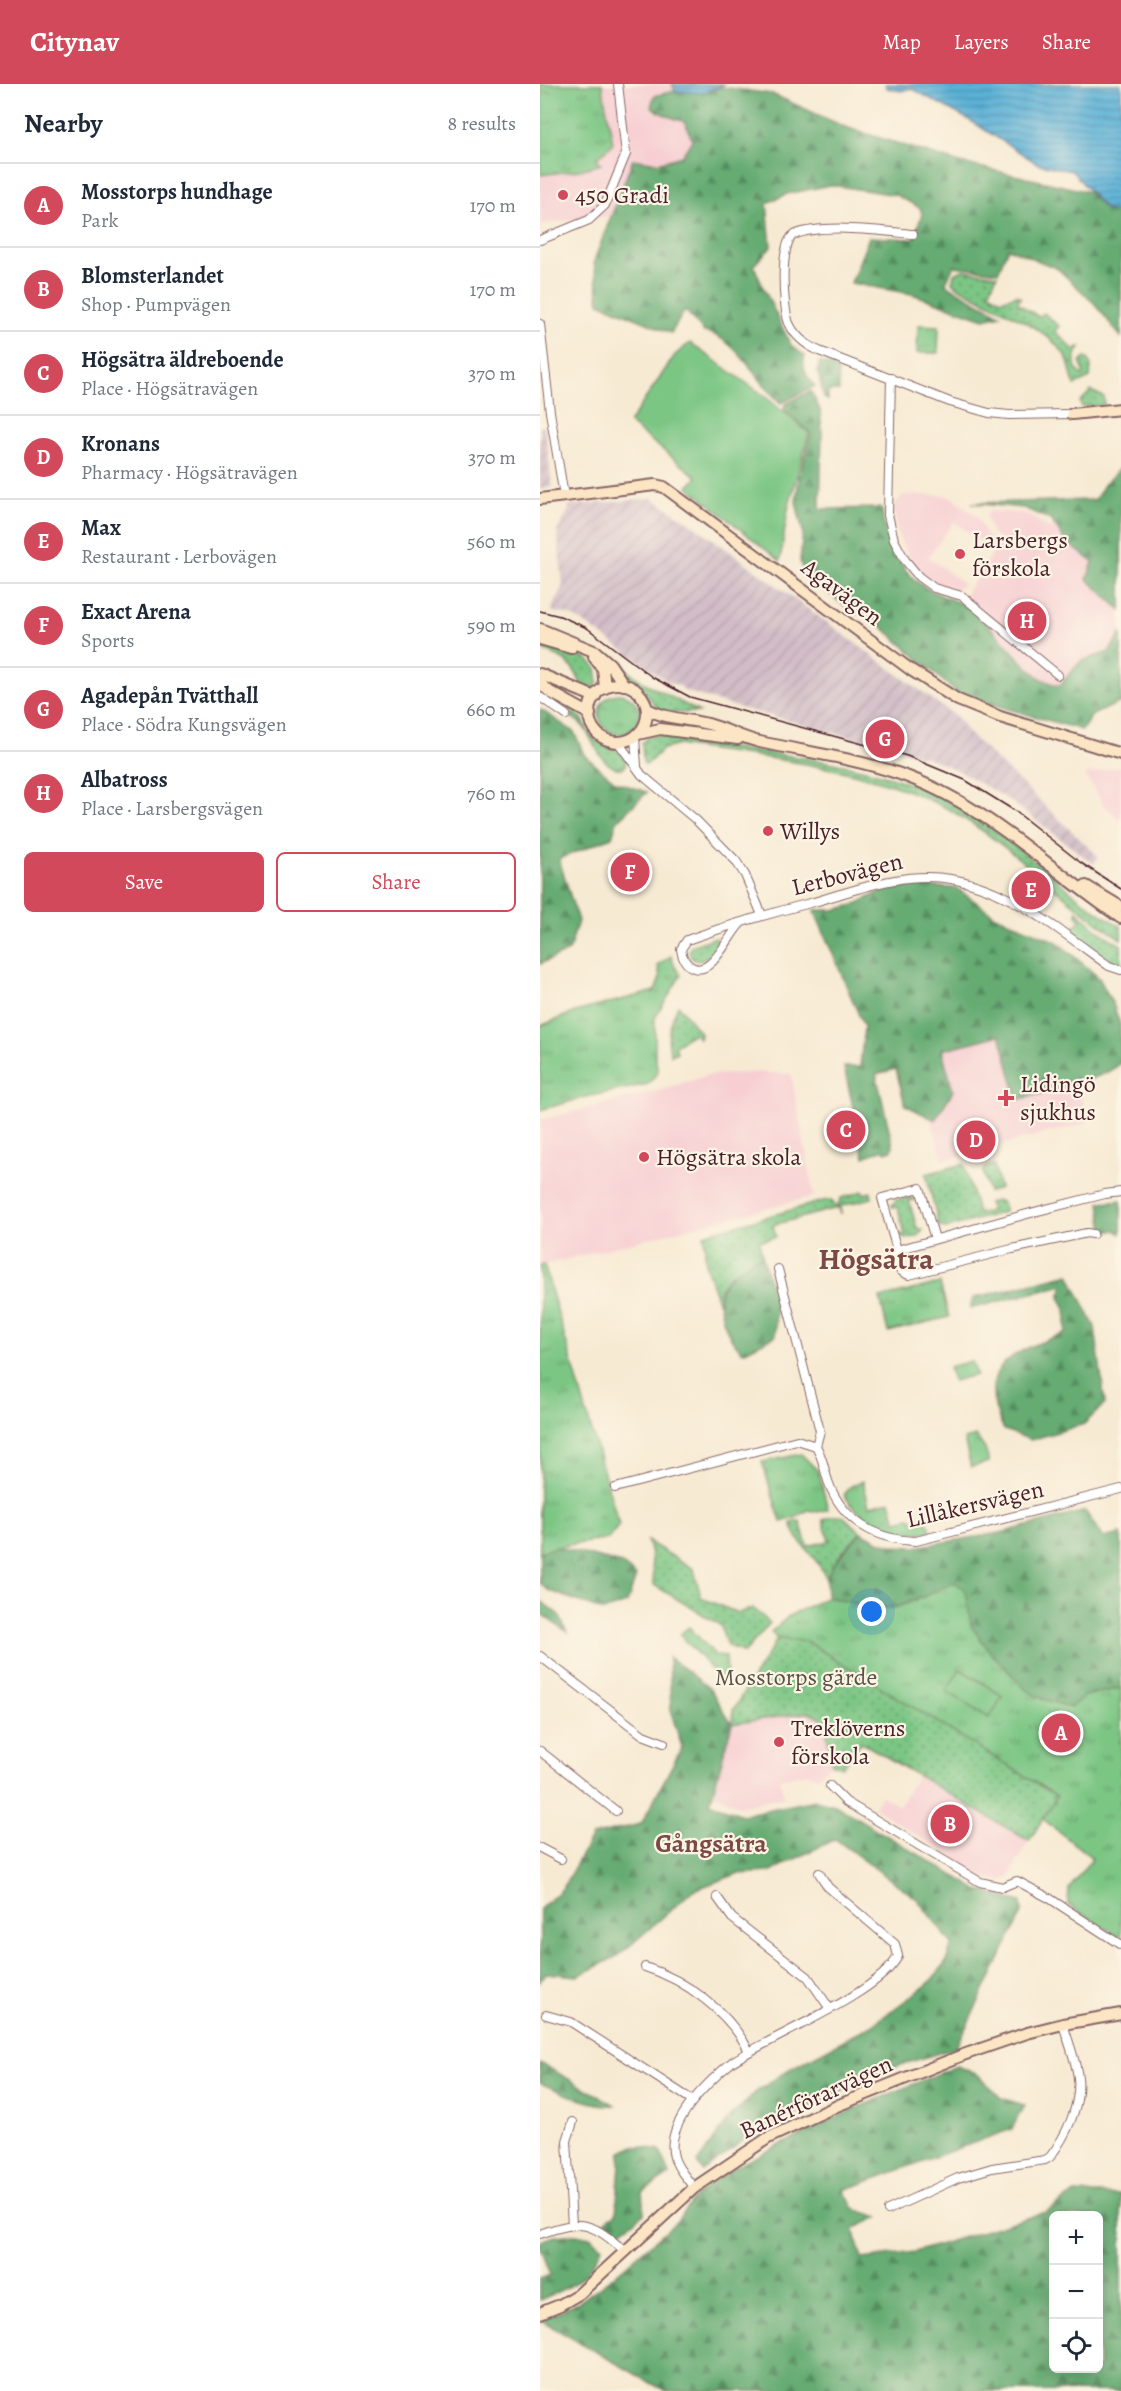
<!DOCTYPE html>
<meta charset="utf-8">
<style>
:root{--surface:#fff;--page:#f6f6f7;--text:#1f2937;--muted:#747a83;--line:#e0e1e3;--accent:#d1495b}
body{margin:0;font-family:Alegreya,serif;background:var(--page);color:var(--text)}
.controls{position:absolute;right:18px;bottom:18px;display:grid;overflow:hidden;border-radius:9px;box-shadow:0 3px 15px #0003}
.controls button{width:54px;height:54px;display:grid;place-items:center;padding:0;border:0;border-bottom:2px solid var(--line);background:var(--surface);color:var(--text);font:30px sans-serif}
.you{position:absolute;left:332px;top:1528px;width:21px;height:21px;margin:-15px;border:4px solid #fff;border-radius:50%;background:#1a73e8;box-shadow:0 0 0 9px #1a73e833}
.badge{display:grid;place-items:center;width:39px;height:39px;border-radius:50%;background:var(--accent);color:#fff;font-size:20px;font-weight:700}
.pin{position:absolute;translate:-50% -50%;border:3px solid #fff;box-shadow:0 2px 6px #0006}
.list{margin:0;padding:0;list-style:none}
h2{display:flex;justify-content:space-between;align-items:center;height:78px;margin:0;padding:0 24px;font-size:26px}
h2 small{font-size:20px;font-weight:400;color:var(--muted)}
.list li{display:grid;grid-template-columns:39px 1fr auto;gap:18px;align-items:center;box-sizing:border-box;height:84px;padding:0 24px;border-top:2px solid var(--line)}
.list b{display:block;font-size:22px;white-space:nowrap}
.list p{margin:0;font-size:20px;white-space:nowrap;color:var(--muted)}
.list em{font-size:20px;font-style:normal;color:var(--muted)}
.actions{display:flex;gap:12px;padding:18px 24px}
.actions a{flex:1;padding:14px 0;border:2px solid var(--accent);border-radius:9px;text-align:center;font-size:21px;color:var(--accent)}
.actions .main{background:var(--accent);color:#fff}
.icon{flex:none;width:33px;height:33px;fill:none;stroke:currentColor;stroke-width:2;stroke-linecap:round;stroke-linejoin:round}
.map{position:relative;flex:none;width:581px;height:2307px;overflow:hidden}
header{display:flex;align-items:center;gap:36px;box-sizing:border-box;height:84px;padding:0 30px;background:var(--accent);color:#fff}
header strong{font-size:28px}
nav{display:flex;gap:33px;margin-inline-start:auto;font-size:21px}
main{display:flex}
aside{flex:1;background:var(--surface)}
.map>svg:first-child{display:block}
.built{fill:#f7cfd3}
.industrial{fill:url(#industrial-furrows)}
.grass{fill:url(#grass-dots);stroke:#637258;stroke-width:1.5}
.forest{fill:url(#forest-firs);stroke:#58654e;stroke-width:1.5;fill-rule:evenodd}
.park{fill:url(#park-tufts);stroke:#637258;stroke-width:1.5}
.pitch{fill:#7cc684;stroke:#637258;stroke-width:1.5}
.water{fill:url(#water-rules);stroke:#526881;stroke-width:1.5}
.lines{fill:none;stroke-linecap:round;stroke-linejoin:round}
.street-casing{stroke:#876666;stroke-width:10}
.secondary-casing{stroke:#876666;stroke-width:14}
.street{stroke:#fff;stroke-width:8}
.secondary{stroke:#fce5c4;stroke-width:10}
.tram{stroke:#4a1f2b;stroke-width:1.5}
.poi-dot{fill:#d1495b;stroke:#fcf5e5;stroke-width:2}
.labels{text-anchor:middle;stroke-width:4.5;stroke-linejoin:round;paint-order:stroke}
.poi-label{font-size:24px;fill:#4a1f2b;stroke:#fcf5e5;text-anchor:start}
.street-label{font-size:24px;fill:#4a1f2b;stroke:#fcf5e5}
.park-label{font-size:24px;fill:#595146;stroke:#fcf5e5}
.neighbourhood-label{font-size:26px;font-weight:bold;fill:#7d4946;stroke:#fcf5e5}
.district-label{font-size:30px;font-weight:bold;fill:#7d4946;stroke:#fcf5e5}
</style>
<header>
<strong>Citynav</strong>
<nav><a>Map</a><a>Layers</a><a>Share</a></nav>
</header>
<main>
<aside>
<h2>Nearby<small>8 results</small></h2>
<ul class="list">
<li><span class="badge">A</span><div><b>Mosstorps hundhage</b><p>Park</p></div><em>170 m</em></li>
<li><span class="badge">B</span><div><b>Blomsterlandet</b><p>Shop · Pumpvägen</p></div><em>170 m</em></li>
<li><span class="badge">C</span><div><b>Högsätra äldreboende</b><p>Place · Högsätravägen</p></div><em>370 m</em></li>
<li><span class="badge">D</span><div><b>Kronans</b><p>Pharmacy · Högsätravägen</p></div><em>370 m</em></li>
<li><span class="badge">E</span><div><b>Max</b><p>Restaurant · Lerbovägen</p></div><em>560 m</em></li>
<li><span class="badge">F</span><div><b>Exact Arena</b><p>Sports</p></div><em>590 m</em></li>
<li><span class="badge">G</span><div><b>Agadepån Tvätthall</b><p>Place · Södra Kungsvägen</p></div><em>660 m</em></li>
<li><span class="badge">H</span><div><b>Albatross</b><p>Place · Larsbergsvägen</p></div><em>760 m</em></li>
</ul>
<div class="actions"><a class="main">Save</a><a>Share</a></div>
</aside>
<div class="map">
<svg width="581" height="2307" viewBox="0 0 581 2307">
<defs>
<pattern id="industrial-furrows" width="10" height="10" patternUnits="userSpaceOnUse" patternTransform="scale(1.5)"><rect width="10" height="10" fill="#d2bdc7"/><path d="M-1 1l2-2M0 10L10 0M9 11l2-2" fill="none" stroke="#b6a2ab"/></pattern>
<pattern id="grass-dots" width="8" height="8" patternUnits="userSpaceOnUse" patternTransform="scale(1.5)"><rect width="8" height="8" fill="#7cc684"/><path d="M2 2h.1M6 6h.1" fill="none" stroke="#68a06c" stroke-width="1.8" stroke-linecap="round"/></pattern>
<pattern id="forest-firs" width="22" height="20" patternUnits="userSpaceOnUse" patternTransform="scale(1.5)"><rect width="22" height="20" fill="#65ab72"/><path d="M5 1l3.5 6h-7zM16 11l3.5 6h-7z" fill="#558b5e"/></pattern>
<pattern id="park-tufts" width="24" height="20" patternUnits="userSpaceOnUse" patternTransform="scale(1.5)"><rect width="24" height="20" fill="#7cc684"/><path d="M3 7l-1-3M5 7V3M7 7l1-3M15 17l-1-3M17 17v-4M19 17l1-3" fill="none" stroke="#68a06c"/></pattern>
<pattern id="water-rules" width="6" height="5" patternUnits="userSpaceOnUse" patternTransform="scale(1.5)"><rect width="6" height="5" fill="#5ab1d7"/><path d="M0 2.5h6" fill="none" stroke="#4c8faf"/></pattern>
</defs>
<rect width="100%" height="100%" fill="#fcf5e5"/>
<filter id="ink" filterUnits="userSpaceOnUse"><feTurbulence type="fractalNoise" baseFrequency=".0167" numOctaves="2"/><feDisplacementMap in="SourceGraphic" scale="12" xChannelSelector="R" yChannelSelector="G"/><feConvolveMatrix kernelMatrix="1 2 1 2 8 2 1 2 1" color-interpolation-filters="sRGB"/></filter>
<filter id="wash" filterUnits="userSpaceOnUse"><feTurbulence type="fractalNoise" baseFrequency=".008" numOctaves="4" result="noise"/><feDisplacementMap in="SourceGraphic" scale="24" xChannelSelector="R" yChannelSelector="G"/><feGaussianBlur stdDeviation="1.35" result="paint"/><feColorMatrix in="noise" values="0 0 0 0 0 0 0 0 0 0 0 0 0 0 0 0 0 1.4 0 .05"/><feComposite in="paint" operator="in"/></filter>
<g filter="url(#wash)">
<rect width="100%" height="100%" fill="#f7ead3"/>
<g class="built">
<path d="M62,0H132L135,7L114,12L110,25L145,38L152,56L142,72L118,79L93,75L70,132L0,140V91L40,86L61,80L57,74L73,59Z"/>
<path d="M363,411H403L412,414L436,431L447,452L457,460L452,466L414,438L388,473L423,499L418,506L398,500L385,493L372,478L361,458L356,442L354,421Z"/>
<path d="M449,427L485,429L510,444H515L520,452L553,478L547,495L581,526V549L569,568L541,577L518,602L499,593L436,529L421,518L458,461L459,455L452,450L446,431Z"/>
<path d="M581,682V735L565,723L545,691Z"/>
<path d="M463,944L537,995L547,1039L403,1076L390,1033L394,963Z"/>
<path d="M219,988L251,990L274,1112L0,1182V1036L121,1006L168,991Z"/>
<path d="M269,1628L285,1637L295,1676L278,1693L267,1689L240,1695L244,1712L200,1722L174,1710L192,1640Z"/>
<path d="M377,1692L489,1757L468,1794L462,1797L440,1792L334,1723L341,1711L359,1722Z"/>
</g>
<g class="industrial">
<path d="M0,343H5L12,403L0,405Z"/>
<path d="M112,414L152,440L418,634L427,648L558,772L554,780L469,716L421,688L389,674L186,620L145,607L140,602L128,598L43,538L27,530L13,528L12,524L23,501L17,447L29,426L28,422Z"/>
</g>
<g class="grass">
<path d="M423,186L457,191L449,209L461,216L477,211L481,213L477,219L499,233L504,229L519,242L515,247L533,265L540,263C534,273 531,282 542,291L544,288L540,278L545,274L549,276L551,282L550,294L535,301C530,292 531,280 525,271C502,238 449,223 415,201L412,198L414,190Z"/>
<path d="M551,307L564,313V321L542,323L540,318Z"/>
<path d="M0,562L35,570L47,575L56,583L58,599L51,605H42C36,581 24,574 0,565Z"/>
<path d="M70,573L103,598L159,628L139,629L119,626L104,607L74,582Z"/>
<path d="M28,625L42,634L48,647L57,657L80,668L86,678L85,683C66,691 53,658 46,646C42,639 34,634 27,630Z"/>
<path d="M120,651C132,655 144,655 156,657C230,673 313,674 383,705C419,721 452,744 483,768C515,793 545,823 581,842V855C526,819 480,770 425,735C341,682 234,676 139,661L123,665L106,681L103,678L102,659L108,653Z"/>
<path d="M537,827L560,848L581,861V880C561,876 546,860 530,848L541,835L537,831Z"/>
<path d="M176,853L178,858L170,871L163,876L157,877L151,874L149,867L151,862Z"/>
<path d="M138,921L161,950L159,954L154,949L135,961L137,968L131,971C125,952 130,939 138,921Z"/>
<path d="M424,1080L438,1130L450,1127L449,1119L458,1116L463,1119L465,1128L406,1144L399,1142L386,1090Z"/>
<path d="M454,1081L460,1104L449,1108L443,1088L446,1083Z"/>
<path d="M323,1107L324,1110L331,1108L332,1114L301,1122V1130L298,1121L301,1114Z"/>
<path d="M370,1113L376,1116L369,1117L377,1144L383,1146L378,1152L365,1155L359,1151H365L358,1124L352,1123V1121L356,1116Z"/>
<path d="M287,1116H291L297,1124L233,1141L236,1153L219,1157L222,1171L189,1192L180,1205L179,1220L166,1183L164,1150Z"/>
<path d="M294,1432H303L321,1448L301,1470L286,1494C278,1472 257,1462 251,1439L260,1437L267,1462L289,1457L283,1435Z"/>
<path d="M107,1457L154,1485L161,1514L198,1529L213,1524L230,1539L204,1569L187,1561L180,1541L114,1501L111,1470Z"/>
<path d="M237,1555L266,1557L517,1712L489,1757L321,1658L302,1683L292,1680L285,1637L270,1628L192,1640L193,1626Z"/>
</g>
<g class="forest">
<path d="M181,3L232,10L305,43L417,78L549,108L565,125L579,129L581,131V253L554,219L518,185L468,164L458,188L414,182L405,200L461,231L444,235L372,210L311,199L329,153L374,155L382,130L380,124L356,111L291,101L247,110L227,119L231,163L214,181L221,199L251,261L265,272C261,285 267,293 275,302L241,319C218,300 195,251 164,248L145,226L131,249L59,219L54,177L93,75L118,79L142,72L152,56L145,38L125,31L111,23L114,12L135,7L163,9Z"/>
<path d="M279,278L298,283L299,307H288V316L284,314L278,288Z"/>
<path d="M271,307L280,326L282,349L280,425L342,424C343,454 361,490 388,505C404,514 422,517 437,530C458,549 475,574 498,592C503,597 512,599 519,602L541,577L569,568L581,549V618L552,631L542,646L419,611L331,533L311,526L264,491L260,477L263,448L256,418L259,394L271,349L244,326L245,320Z"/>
<path d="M581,383V526L547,495L553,478L526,458L511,436L484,424L432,419L555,416L564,401Z"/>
<path d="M0,625L34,648L45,672L76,698L107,708L77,737L72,753L19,775L38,837L29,867L0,880Z"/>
<path d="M374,802L416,804L456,832L517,858L534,872L559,894L573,920L580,940L581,978C570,994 499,1010 478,1016L460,951L402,966L413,1007L395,1036L365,1021L356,985L336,990L353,1062L352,1066L345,1068L344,1065L324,1073L304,983H320L324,943L274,826H294L314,821L344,806Z"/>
<path d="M581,1116V1150L576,1146L564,1149L560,1118Z"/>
<path d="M222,1171L236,1222L235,1252L203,1268C191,1257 186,1247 182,1231C172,1195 196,1188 222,1171Z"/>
<path d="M529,1190L555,1243L565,1320L544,1340L491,1356L464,1346C432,1280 474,1268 526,1249V1228L520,1213L523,1201L430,1225L433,1214Z"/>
<path d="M545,1427L563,1454L581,1450V1604L544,1612L531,1624L498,1613L485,1605L450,1568L431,1542L426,1508L381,1514L355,1524L330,1523L287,1513L286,1494L292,1482L321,1448L340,1458L356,1462L374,1463L460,1449Z"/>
<path d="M17,1463L82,1480L96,1492L87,1519L63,1527L8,1506L0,1499V1468Z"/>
<path d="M0,1516L19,1531L27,1548L0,1529Z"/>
<path d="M129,1573L169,1604L192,1640L170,1719L202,1731L275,1716L295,1721L438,1806L481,1818L482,1829L416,1964L357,1982L216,2047L163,2087L157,2079L190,2033L217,2007L248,1986L332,1941L388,1900L405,1880L412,1860L377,1815L295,1755L229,1788L197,1790L154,1806L79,1871L38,1892L6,1889L0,1898V1825L22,1805L52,1752L101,1740L142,1663L131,1628Z"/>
<path d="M0,1979L75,2021C51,2023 22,2008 0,1999Z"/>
<path d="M416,1982L436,1989L461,2014L484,2021L472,2045L304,2106L314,2125L339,2133L313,2145L322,2175L375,2168L506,2128L535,2109L581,2111V2307H125L0,2236L36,2220L74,2192L137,2137L153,2115L176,2095L197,2082L312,2026ZM514,2132H558V2284H514Z"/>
<path d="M94,2062L120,2066L130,2090L102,2108L104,2130L80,2147L65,2137L76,2129L81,2069Z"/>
<path d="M36,2150L50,2153L62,2163C46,2198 33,2201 0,2216V2195L10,2191L0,2164V2157L15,2152Z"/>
</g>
<g class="park">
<path d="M0,0H62L73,60L57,74L61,80L40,86L0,91L2,10Z"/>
<path d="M378,241L399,242L398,269H377Z"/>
<circle cx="79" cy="630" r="20"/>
<path d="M131,872L135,883L141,891L115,934V972L118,988L108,1000L46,1013L0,1026V942L35,928L115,907L120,894L118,881Z"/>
<path d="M4,1181L79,1441L68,1455L17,1463L0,1468V1182Z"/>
<path d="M400,1199L409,1233L348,1248L340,1214Z"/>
<path d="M436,1352L445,1365L449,1378L431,1383L424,1355Z"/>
<path d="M261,1370L278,1387L288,1425L278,1428L268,1426L255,1434L241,1438L222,1378Z"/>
<path d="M323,1397L329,1422L350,1417L356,1437L370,1434L376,1438L384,1436L389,1440L391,1448C354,1454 325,1441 304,1411L311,1402Z"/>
<path d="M415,1498L426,1508L431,1542L450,1568L485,1605L498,1613L530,1624L544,1612L581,1604V1854L528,1821L529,1805L552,1774L503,1735L517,1712L266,1557L237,1555L231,1548L249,1532L287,1513L330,1523L355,1524L381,1514Z"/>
<path d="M149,1543L176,1572L186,1573L187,1594H179L140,1550Z"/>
</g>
<g class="pitch">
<path d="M150,259L222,310L269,349L248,425L240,477L148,403L157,393L89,339L135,271Z"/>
<path d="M432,1277L436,1291L413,1297L409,1283Z"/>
<path d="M420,1585L463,1612L449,1634L406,1607Z"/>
</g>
<g class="water">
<path d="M132,0H185L163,9L135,7Z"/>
<path d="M345,0H581V131L579,129L565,125L532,87L498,80L431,37L371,4L361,7L347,4Z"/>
</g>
</g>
<g filter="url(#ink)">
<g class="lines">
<g class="street-casing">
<g id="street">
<path d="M373,150C342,147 282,139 254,151C239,158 243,225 249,239C255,253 266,261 279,267L410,318L449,329L469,331L532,330"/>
<path d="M0,156L49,136L65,121L86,70L78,0"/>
<path d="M0,240L10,328L24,412"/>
<path d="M351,294L348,431L354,456L365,476L379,493L394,504L422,512L518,591"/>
<path d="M0,613L26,631"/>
<path d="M95,653L97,682"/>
<path d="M78,658L102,691L156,736L196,777L205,791L222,831"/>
<path d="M201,839C189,850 173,891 154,884C145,881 142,873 141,865L147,856C189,841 231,829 274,818C319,805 363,787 411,795C471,805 522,848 569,882L581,886"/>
<path d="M395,1155L380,1104L342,1114L357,1166L498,1127L565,1110L581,1108"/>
<path d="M357,1166C351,1177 357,1187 369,1191L472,1165L547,1149L553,1150"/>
<path d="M238,1185L280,1347L276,1362"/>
<path d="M75,1404L257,1356L276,1362C283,1374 284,1385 288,1397C302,1437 336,1456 376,1457L581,1405"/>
<path d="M0,1572L103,1651L124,1659"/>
<path d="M0,1667L76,1727"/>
<path d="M290,1702L306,1718L440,1798L462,1803L477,1797L509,1814L581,1861"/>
<path d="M0,1764L21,1775"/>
<path d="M177,1813L192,1834L268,1893L290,1925"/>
<path d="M105,1883C146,1896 189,1928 209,1967"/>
<path d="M6,1931L31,1938L152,2016"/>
<path d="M154,2104C147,2094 137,2085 134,2073C124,2039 168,1998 192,1978C230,1953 340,1909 358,1872L355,1860L288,1803L279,1789"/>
<path d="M348,2126L418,2094L452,2084L505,2076L510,2073C526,2052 541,2021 538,1994C536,1976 528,1957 523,1940"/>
<path d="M32,2141L27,2057L33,2038"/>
<path d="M0,2150C44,2134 52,2139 86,2168"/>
</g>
</g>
<g class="secondary-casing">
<g id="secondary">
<path d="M532,330L581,325"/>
<path d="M0,415L115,401L124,403L371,586L418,616L460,633L581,670"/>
<path d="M0,545L56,568L70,580L84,601"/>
<path d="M0,555L31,564"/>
<path d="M54,573L63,585L65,604"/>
<path d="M0,590L55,613"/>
<path d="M0,599L10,608L50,630"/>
<circle cx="78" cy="629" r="29"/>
<path d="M107,625C126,635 148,635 168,640C186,645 202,654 220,658C266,668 313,674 357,689C444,718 507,784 581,834"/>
<path d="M98,650L120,645L198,655"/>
<path d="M546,802L581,823"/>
<path d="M0,2229L20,2221L39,2210L154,2104L228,2054L299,2021L423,1971L487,1949L523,1940L581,1930"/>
</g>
</g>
<use href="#street" class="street"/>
<use href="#secondary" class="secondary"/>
<path class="tram" d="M0,527L20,532L47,544L112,593L150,613L367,672L425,696L475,727L541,779L581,805"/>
</g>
</g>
<g class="poi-dot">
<circle cx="23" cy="111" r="6"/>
<circle cx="420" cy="470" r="6"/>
<circle cx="228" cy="747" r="6"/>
<path d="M463 1005h6v6h6v6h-6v6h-6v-6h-6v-6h6z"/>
<circle cx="104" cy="1073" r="6"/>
<circle cx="239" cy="1658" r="6"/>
</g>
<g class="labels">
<g class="poi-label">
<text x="35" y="119">450 Gradi</text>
<text x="432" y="464">Larsbergs<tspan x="432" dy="28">förskola</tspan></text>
<text x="240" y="755">Willys</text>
<text x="480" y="1008">Lidingö<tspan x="480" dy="28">sjukhus</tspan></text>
<text x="116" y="1081">Högsätra skola</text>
<text x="251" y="1652">Treklöverns<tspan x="251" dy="28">förskola</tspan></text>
</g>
<g class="street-label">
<text transform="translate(302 508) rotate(37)" y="8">Agavägen</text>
<text transform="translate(307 790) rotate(-14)" y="8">Lerbovägen</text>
<text transform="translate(435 1420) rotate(-13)" y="8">Lillåkersvägen</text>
<text transform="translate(276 2013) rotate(-25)" y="8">Banérförarvägen</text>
</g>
<g class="park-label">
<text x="256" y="1601">Mosstorps gärde</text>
</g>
<g class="neighbourhood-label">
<text x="171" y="1768">Gångsätra</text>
</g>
<g class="district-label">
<text x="336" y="1185">Högsätra</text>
</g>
</g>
</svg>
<div class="controls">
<button>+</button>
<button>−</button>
<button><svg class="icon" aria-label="locate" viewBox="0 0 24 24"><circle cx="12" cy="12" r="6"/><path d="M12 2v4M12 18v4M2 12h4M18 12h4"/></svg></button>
</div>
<div class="you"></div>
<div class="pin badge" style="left:521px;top:1649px">A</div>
<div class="pin badge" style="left:410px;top:1740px">B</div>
<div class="pin badge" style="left:306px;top:1046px">C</div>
<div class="pin badge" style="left:436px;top:1056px">D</div>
<div class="pin badge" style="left:491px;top:806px">E</div>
<div class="pin badge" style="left:90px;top:788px">F</div>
<div class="pin badge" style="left:345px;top:655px">G</div>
<div class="pin badge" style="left:487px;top:537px">H</div>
</div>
</main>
